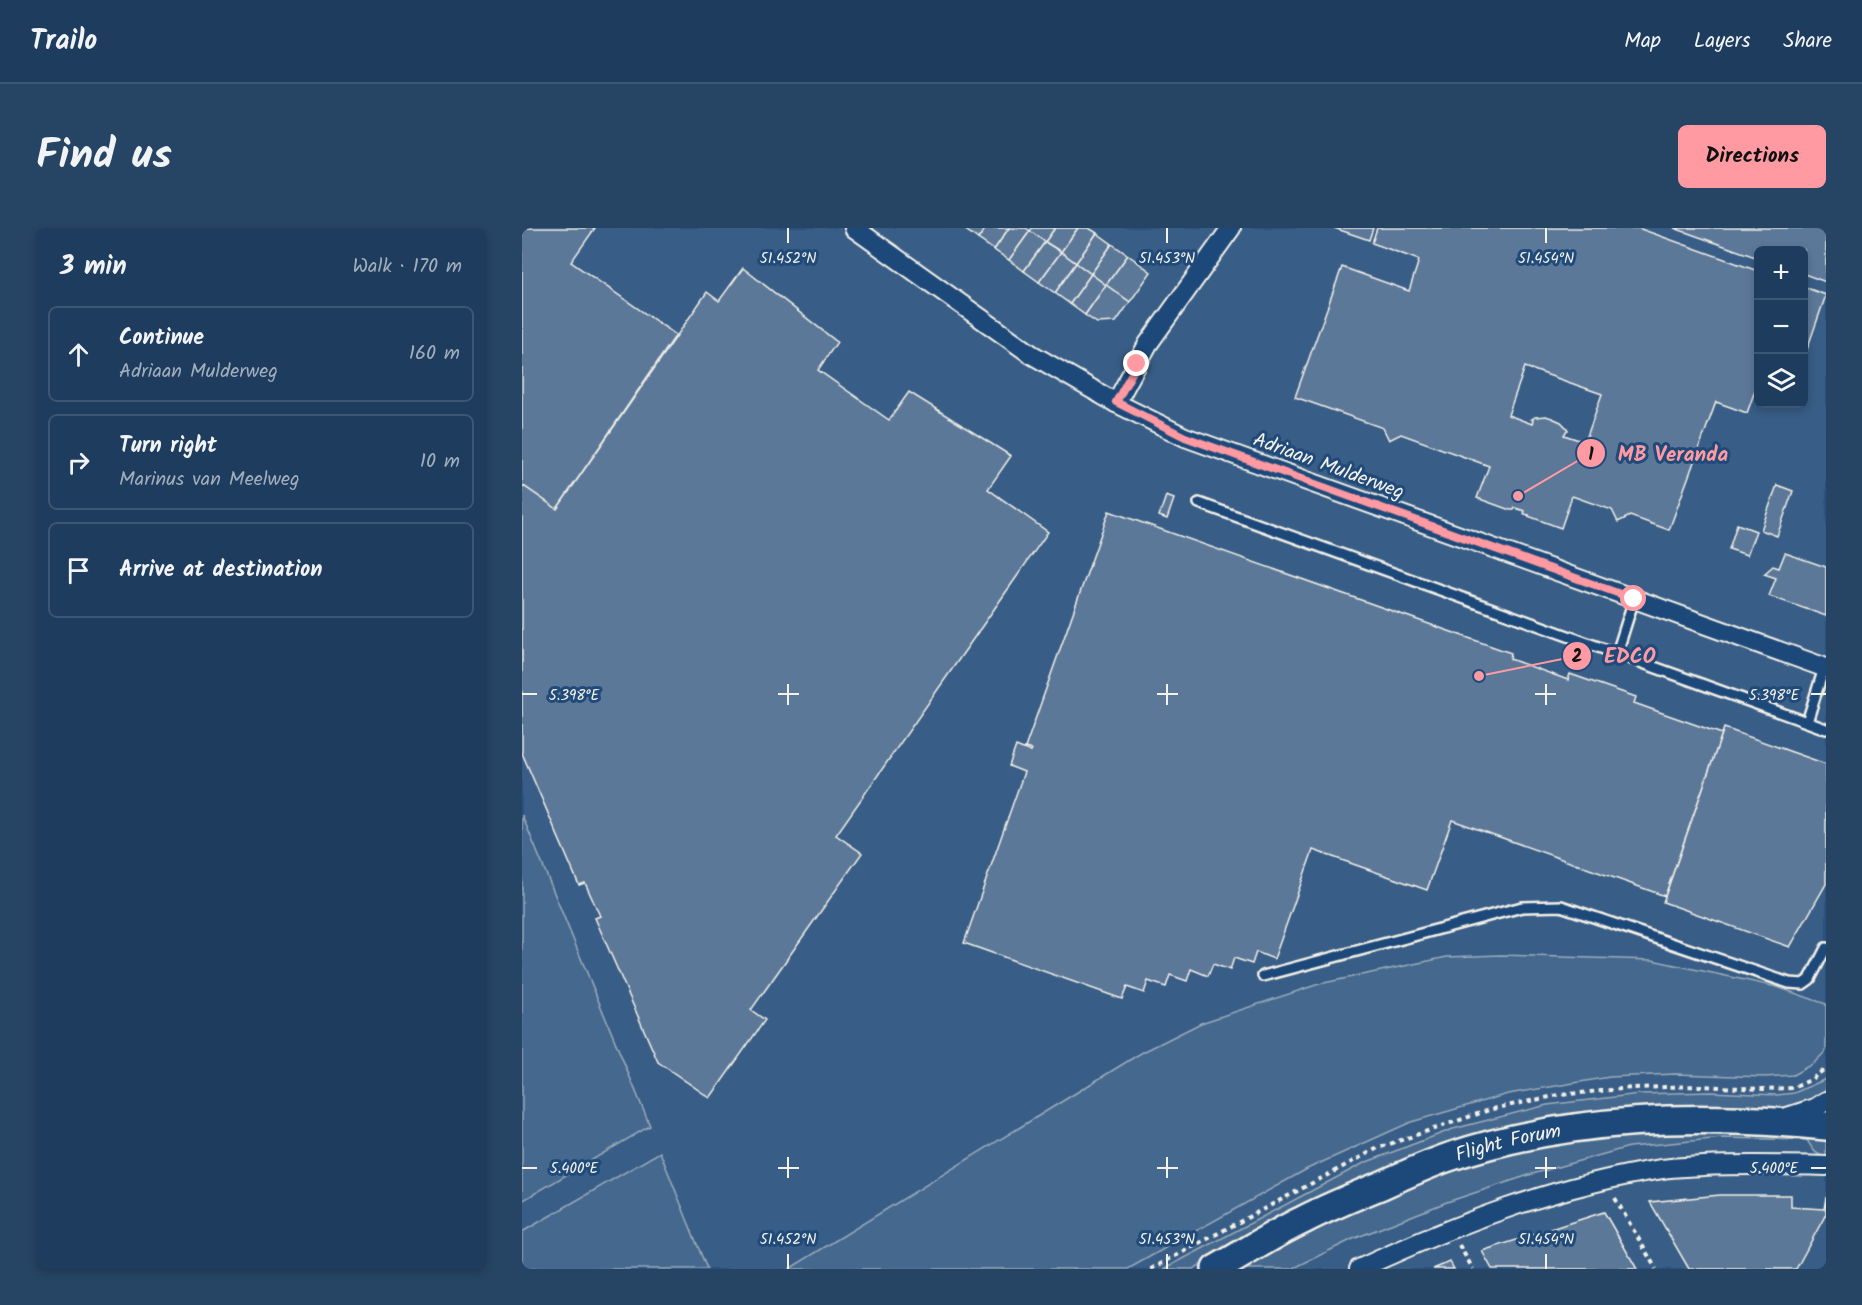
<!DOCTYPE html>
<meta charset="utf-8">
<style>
:root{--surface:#1e3d5e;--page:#264464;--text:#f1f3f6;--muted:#a1aebc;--line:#3c5673;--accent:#ff9aa2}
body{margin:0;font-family:Kalam,sans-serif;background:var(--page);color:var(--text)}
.controls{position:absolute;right:18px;top:18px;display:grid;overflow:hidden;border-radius:9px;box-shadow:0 3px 9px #0003}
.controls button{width:54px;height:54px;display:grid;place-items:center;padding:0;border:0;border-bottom:2px solid var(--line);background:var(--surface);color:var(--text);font:30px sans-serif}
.stop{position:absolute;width:18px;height:18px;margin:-14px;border:4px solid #ff9aa2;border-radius:50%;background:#fff}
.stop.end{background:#ff9aa2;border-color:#fff;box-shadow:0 2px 6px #0008}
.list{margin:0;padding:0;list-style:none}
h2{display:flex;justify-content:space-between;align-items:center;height:78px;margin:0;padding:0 24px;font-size:26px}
h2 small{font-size:20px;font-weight:400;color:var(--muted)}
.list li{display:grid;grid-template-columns:39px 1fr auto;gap:18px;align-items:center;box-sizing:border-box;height:96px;margin:0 12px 12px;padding:0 12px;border:2px solid var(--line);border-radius:9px}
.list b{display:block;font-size:22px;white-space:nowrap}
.list p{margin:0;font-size:20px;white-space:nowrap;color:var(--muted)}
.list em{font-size:20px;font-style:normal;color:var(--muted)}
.icon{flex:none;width:33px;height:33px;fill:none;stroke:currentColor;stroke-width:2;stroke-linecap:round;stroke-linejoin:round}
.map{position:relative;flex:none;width:1304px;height:1041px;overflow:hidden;border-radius:9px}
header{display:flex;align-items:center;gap:36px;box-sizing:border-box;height:84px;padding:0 30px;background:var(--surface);border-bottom:2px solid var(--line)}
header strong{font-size:28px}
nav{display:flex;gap:33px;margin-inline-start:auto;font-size:21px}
.intro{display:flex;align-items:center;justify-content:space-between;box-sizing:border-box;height:144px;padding:0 36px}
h1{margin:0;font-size:42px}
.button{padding:15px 27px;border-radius:9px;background:var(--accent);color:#111;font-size:21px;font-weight:700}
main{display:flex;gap:36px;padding:0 36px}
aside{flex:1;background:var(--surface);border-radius:9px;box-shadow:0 3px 9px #0003}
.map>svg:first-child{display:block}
.built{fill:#375d86;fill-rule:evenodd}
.green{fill:#45688e;stroke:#9cacbb;stroke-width:1.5}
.building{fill:#5b7899;stroke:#f4f1e8;stroke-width:1.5;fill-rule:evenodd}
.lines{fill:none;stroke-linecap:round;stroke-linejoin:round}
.service-casing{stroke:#f4f1e8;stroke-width:14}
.minor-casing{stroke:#f4f1e8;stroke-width:22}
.secondary-casing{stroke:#f4f1e8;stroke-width:32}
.path{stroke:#f4f1e8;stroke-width:4;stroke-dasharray:4.5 4.5;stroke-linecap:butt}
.service{stroke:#1f4a7a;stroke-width:9}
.minor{stroke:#1f4a7a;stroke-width:18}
.secondary{stroke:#1f4a7a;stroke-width:27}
.route{stroke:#ff9aa2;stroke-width:8}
.ticks{fill:none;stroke:#f4f1e8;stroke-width:2}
.labels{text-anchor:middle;stroke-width:6;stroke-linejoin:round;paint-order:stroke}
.street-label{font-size:20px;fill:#f4f1e8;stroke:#1f4a7a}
.ticks-label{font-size:15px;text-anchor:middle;fill:#f4f1e8;stroke:#1f4a7a;stroke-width:6;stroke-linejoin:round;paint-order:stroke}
.leader{fill:none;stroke:#ff9aa2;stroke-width:2}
.callout-dot{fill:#ff9aa2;stroke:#1f4a7a;stroke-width:2}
.mark-label{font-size:18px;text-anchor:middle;font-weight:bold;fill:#111}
.callout-label{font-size:21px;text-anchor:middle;font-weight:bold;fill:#ff9aa2;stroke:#1f4a7a;stroke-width:6;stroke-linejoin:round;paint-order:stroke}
</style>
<header>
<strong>Trailo</strong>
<nav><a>Map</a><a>Layers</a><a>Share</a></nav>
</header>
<div class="intro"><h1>Find us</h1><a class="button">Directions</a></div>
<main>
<aside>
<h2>3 min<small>Walk · 170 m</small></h2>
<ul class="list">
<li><svg class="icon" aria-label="ahead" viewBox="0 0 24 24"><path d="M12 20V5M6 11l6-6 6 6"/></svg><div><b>Continue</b><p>Adriaan Mulderweg</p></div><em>160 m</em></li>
<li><svg class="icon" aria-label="right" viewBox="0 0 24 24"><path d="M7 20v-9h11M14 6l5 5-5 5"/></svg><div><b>Turn right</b><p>Marinus van Meelweg</p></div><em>10 m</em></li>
<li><svg class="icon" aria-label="arrive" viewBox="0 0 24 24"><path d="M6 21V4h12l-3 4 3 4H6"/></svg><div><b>Arrive at destination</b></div></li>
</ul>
</aside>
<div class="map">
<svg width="1304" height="1041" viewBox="0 0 1304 1041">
<rect width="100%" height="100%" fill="#28517e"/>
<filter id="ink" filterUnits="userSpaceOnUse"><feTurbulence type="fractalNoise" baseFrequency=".0167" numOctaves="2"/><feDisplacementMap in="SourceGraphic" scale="12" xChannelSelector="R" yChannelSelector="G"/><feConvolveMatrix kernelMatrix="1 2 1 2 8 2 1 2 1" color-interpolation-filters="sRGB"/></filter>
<g filter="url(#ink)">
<path class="built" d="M0,0H1304V1041H0ZM1236,22H1282V176H1236Z"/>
<g class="green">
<path d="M0,587L128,898L0,973Z"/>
<path d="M979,727L1130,732L1255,759L1304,776V823L1292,835L1271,847L1243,849L1153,846L1088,849L986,866L889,894L785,941L606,1041H267L619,825L679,795L797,756L925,729Z"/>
<path d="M1304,851V861L1298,868L1275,879L1255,882L1160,878L1044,887L970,904L914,921L858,943L803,969L671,1041H642L842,935L931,901L1025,877L1118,866L1188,864L1255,867L1272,865Z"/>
<path d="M1201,902L1255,906L1304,912V928C1293,928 1290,920 1285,912L1201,910L1107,919L1007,947L925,974L831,1011L770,1041H720L824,984L914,946L1002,921L1101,905Z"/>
<path d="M138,924L185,1041H0V1004Z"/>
</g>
<g class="building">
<path d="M0,0H73L49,34L154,107L35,281L0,257Z"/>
<path d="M441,0H464L456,11Z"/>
<path d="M464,0H487L472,22L456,11Z"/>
<path d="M487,0H504L508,3L487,32L472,22Z"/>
<path d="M510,0H533L523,14L508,3Z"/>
<path d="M533,0H556L539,24L523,14Z"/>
<path d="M556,0H567L575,5L554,35L539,24Z"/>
<path d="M812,0H851L847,12Z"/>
<path d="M855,0H1116L1236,43V154L1225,185L1194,174L1147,302L1108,288L1096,294L1090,282L1050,268L1039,300L1006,288L1007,287L1002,286L1003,283L993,280L992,282H988L955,270L967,238L879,206L867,212L861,200L773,169L820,39L887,63L897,32L850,15ZM1003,139L1080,166L1063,214L1042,207L1045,202H1046L1045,200L1039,194L1030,190L1024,188L1013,189L1010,191H1011L1010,196L986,187Z"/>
<path d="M1152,0H1304V54L1282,46V22H1236V30Z"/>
<path d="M508,3L523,14L502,43L487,32Z"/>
<path d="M575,5L590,16L569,46L554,35Z"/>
<path d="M523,14L539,24L517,54L502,43Z"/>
<path d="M590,16L606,27L584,57L569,46Z"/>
<path d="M539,24L554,35L533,65L517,54Z"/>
<path d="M606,27L629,44L608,74L584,57Z"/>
<path d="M554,35L569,46L548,76L533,65Z"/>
<path d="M221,40L315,114L296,142L367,192L387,164L489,228L466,261L526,304L314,607L340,625L229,782L243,792L188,870L136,834L73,690L78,688L63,655L57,657L0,525V257L35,281L185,64L197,73Z"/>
<path d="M569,46L584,57L563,87L548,76Z"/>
<path d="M584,57L608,74L594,94L575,95L563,87Z"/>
<path d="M1282,59L1304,67L1282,130Z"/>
<path d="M1255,257L1271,263L1255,308L1239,302Z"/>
<path d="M644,268L652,271L645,291L637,288Z"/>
<path d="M587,283L989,425L988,431L1046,452L1048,446L1114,469L1112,475L1200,506L1143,668L930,592L905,662L791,622L752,731L734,724L730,736L712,730L708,742L691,736L686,748L669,741L665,753L648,747L644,759L626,753L622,765L605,759L600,771L442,715L502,544L487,538L494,518L509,524L510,522L503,520Z"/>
<path d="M1215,296L1234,303L1225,327L1207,321Z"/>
<path d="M1263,325L1304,339V388L1247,368L1254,350L1242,346L1251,338L1257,340Z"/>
<path d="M1202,500L1304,536V656L1268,719L1141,674Z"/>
<path d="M1198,967H1269V979L1302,981L1304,969V986L1274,1041H1167L1128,974Z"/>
<path d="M1082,984L1115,1041H970L960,1023Z"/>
<path d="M928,1034L932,1041H911Z"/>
</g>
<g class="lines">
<g class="service-casing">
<g id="service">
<path d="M677,275L1304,501"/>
<path d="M1095,425L1112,371"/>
<path d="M1285,494L1302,440"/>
<path d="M741,748L1000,679L1039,678L1267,755L1281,756L1288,751L1304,720"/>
</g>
</g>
<g class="minor-casing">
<g id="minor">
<path d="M332,0L509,126L594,175L663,209L1304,440"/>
<path d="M594,175L626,116L709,0"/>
<path d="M1262,890L1293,880L1304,873"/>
<path d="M837,1041C934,996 1034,957 1140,941C1153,939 1167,939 1181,938C1222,936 1263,937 1304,938"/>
</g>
</g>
<g class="secondary-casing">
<g id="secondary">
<path id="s1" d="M694,1041C723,1025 751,1006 781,992C806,979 833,968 860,957C882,947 904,937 927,929C1048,888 1178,886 1304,898"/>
</g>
</g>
<g class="path">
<path d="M1093,970L1134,1041"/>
<path d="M937,1017L951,1041"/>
<path d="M629,1041L856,920L970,881L1037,867L1110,860L1178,858L1239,861L1271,860L1290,851L1304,840"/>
</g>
<use href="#service" class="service"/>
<use href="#minor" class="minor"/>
<use href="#secondary" class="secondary"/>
</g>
</g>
<g class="lines" filter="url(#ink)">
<path class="route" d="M615,136L594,174L663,209L1112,371"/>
</g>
<path class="ticks" d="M266,0V15M645,0V15M1024,0V15M266,456V477M645,456V477M1024,456V477M0,466H15M256,466H277M635,466H656M1013,466H1034M1289,466H1304M266,929V950M645,929V950M1024,929V950M0,940H15M256,940H277M635,940H656M1013,940H1034M1289,940H1304M266,1026V1041M645,1026V1041M1024,1026V1041"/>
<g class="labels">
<g class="street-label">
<text transform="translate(807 237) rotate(20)" y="7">Adriaan Mulderweg</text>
<text dy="7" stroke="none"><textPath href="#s1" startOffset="320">Flight Forum</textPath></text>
</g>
</g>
<g class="ticks-label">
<text x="266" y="35">51.452°N</text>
<text x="645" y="35">51.453°N</text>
<text x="1024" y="35">51.454°N</text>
<text x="1252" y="472">5.398°E</text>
<text x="52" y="472">5.398°E</text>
<text x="52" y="945">5.400°E</text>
<text x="1252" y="945">5.400°E</text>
<text x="266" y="1016">51.452°N</text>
<text x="645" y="1016">51.453°N</text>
<text x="1024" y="1016">51.454°N</text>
</g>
<path class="leader" d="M996 268L1069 225M957 448L1055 428"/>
<g class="callout-dot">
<circle cx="996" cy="268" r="6"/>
<circle cx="957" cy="448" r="6"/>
<circle cx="1069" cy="225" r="15"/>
<circle cx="1055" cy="428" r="15"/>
</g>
<g class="mark-label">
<text x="1069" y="232">1</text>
<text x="1055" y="434">2</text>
</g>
<g class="callout-label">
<text x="1151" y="233">MB Veranda</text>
<text x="1108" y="435">EDCO</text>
</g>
</svg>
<div class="controls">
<button>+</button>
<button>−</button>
<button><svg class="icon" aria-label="layers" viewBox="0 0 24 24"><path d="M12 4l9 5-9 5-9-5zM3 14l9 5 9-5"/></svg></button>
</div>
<div class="stop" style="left:1112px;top:371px"></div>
<div class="stop end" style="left:615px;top:136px"></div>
</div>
</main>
